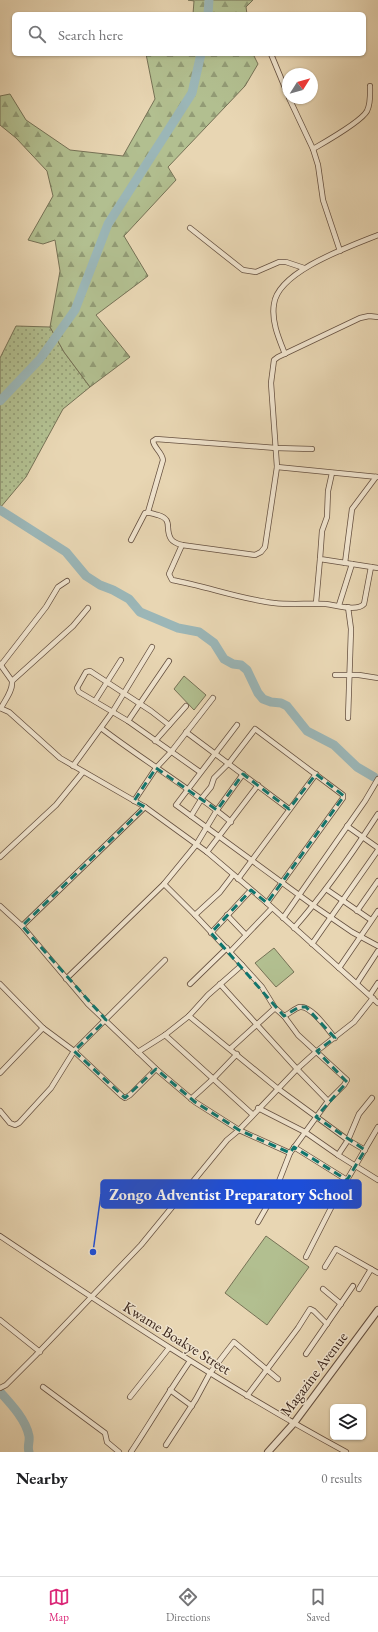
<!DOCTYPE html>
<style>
:root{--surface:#fff;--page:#f2f2f2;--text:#202124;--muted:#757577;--line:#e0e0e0;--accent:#db2777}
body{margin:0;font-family:"EB Garamond",serif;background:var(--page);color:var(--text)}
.controls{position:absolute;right:12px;bottom:12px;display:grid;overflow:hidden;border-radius:6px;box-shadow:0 1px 3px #0004}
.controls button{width:36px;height:36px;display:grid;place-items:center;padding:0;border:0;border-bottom:1px solid var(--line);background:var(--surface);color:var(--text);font:20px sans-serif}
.compass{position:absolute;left:282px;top:68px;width:36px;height:36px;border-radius:50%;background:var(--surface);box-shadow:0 1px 3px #0004;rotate:53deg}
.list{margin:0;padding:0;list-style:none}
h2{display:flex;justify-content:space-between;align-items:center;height:52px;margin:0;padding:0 16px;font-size:17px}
h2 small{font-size:13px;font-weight:400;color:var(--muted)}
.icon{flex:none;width:22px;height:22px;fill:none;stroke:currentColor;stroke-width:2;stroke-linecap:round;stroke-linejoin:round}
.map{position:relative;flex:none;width:378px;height:1452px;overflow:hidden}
.search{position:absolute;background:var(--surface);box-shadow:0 1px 3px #0004;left:12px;right:12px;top:12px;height:44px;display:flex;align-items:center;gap:10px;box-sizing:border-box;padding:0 14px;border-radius:6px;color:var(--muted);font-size:15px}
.sheet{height:124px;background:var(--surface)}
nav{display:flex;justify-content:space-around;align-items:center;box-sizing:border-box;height:56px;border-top:1px solid var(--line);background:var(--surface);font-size:11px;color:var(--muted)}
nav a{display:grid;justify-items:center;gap:2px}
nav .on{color:var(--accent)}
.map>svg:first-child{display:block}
.grass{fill:url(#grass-dots);stroke:#767256}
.forest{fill:url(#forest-firs);stroke:#767256}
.pitch{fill:#b2bf90;stroke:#767256}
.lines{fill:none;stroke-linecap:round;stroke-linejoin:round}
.river{stroke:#9bb6b7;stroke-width:9}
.minor-casing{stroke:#665141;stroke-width:6}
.tertiary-casing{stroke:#665141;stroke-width:8}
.minor{stroke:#f0e4ce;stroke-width:4.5}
.tertiary{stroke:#f0e4ce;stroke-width:6}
.marked{fill:none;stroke:#0f766e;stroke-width:3;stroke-dasharray:8 5;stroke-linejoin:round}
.labels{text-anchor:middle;stroke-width:3;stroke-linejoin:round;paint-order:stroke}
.street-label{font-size:15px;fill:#3a251b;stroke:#f0e4ce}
.leader{fill:none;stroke:#1d4ed8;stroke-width:1.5}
.callout-dot{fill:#1d4ed8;stroke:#f0e4ce;stroke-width:1.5}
.callout{fill:#1d4ed8;stroke:#1d4ed8;stroke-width:1.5}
.callout-label{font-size:16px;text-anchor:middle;font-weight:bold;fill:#fff}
</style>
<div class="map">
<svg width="378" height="1452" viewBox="0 0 378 1452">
<defs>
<pattern id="grass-dots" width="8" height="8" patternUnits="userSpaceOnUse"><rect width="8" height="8" fill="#b2bf90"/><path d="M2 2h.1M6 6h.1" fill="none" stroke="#929b75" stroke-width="1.8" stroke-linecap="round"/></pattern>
<pattern id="forest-firs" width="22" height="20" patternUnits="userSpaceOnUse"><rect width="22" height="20" fill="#b2bf90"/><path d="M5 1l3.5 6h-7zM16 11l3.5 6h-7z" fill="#929b75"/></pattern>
</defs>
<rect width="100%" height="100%" fill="#e8d6b3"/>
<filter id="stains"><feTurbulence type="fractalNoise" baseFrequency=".005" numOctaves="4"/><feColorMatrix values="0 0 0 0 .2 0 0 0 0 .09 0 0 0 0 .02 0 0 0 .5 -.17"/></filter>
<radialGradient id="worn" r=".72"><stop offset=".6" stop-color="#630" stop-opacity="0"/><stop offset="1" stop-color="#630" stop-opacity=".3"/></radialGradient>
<path class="grass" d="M16,326L50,327L64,352L90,387L63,409L26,477L0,508V358Z"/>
<g class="forest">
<path d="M188,0H253L246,7L247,14H193L194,1Z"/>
<path d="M146,54H253L258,64L245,86L168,167L176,180L124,236L148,276L96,315L130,357L90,387L64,352L50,327L60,271L55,240L43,244L28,240L53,196L47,171L16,138L0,125V96L10,94L26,120L70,150L123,156L155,99Z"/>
</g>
<g class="pitch">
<path d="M184,676L206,695L194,710L174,689Z"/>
<path d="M274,948L294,972L276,987L255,963Z"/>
<path d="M266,1236L309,1267L267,1325L225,1293Z"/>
</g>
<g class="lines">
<g class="river">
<path d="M208,14L209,0"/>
<path d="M0,401L40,359L75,310L108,224L192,93L201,54"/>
<path d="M0,510L66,552L86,576L100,585L113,590L129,599L140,612L178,628L199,632L214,643L224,659L233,664L241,665L247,670L258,693L263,699L271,702L281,703L287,706L307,731L334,745L357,767L374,777"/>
<path d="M1,1393C11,1404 26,1420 29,1436C30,1442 27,1446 29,1452"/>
</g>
<g class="minor-casing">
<g id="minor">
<path d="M271,54L288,95"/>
<path d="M289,98L313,149L318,165L323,200L340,251"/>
<path d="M313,149C325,142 361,122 367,111C371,103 370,94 370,86"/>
<path d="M190,228L243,270L256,272L279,262H286L304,268"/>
<path d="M285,354C279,339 271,321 274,304C278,271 351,246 378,235"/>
<path d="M277,467L378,477"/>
<path d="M332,473L328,491L327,517L322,531L320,559L378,568"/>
<path d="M148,512L163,460C162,452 154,448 153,441L156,439L276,448L312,449"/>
<path d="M131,540L145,513C150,512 153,514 158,515C174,520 164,528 171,539C173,542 178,544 182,545"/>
<path d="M345,563L352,509L376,477"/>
<path d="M371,567L364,604C357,612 336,605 326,604C309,603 291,605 274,603C240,599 206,586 172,580L169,574L182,545L255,555L261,552L265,547L277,467L271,383L274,360L278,357L360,318L369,316L378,317"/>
<path d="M316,603L320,559"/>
<path d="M339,605L352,564"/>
<path d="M0,664L12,681C13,691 5,700 1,708"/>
<path d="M1,665L46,607L58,587L67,581"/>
<path d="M335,675H359L378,678"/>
<path d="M12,681L73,626L88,608"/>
<path d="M95,701L121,660"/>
<path d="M0,708L9,712L60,758L145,807L207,852L267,903L378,1003"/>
<path d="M348,718L351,629L348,607"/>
<path d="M128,721L169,661"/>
<path d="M169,725L151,711L90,671L86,672L77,688L79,692L128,721L200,772"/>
<path d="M237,725L176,805L314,906L352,932L378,946"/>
<path d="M101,728C144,761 190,788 231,822"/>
<path d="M186,732L289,809"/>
<path d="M155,741L186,706"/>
<path d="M73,766L113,711L152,647"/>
<path d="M134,801L156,768L171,752L213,698"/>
<path d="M191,816L202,798L211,787L214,778L229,763L255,729L343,795V798L267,903"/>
<path d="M347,826L378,848"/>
<path d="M207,852L258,785"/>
<path d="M0,857L56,805L83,772"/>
<path d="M238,879L316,774"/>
<path d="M164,884L196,845L217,810L243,774"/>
<path d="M326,889L371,920"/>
<path d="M0,906L22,926L88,1004L156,1069L195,1102L239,1130L290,1153L274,1194L258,1222"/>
<path d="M357,911L378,881"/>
<path d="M227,915L246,935"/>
<path d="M283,918L365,801L378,779"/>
<path d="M22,926L145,807"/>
<path d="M294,928C326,892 352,854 378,814"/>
<path d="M211,933L251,890"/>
<path d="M312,944L378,850"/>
<path d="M230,952L272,908"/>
<path d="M242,965L262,987L275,1008"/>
<path d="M339,968L378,911"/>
<path d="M66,979L164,884L195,915"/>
<path d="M357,983L378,951"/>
<path d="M0,984L43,1028L74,1051L122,1096L125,1098L130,1095L156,1069"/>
<path d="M190,984L227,948"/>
<path d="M220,984L297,1069L328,1101"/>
<path d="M370,995L378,983"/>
<path d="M189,1016L277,1088L348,1140L365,1150"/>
<path d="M284,1016L298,1035L347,1080L344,1085L328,1101L290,1153"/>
<path d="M165,1035L252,1114"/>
<path d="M230,1049L275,1008L284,1016C289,1014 295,1008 300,1007C311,1005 328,1030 335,1038"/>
<path d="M138,1052L165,1035L189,1016L208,995L242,965L195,915L220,892L233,875"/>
<path d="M0,1073L43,1028"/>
<path d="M191,1099L214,1078L237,1054"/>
<path d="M258,1108L305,1132L338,1155L378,1180"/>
<path d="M0,1111L10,1123L15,1125L19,1123L51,1088L74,1051L165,960"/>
<path d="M294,1147L347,1180"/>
<path d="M338,1155L348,1140L359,1114L372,1098"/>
<path d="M0,1236C113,1312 226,1387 346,1452"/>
<path d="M306,1257L334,1202L378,1127"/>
<path d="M325,1267L336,1249L378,1273"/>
<path d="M323,1289L341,1304"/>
<path d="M359,1289L371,1269"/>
<path d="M0,1320L40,1352"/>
<path d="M306,1354L353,1286"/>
<path d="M43,1387L105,1433L107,1442L119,1452"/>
<path d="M0,1388L6,1385L35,1356L141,1245L227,1140L239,1130L297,1069L317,1051L354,1022L373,998"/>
<path d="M170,1390L192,1406"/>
<path d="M247,1396L298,1328L310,1309L314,1311L327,1324"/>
<path d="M130,1397L169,1348"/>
<path d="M166,1445L196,1399L210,1373L234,1342L278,1379"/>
<path d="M131,1452C151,1422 169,1391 190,1361"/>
</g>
</g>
<g class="tertiary-casing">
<path id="tertiary" d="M268,1452L294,1423L378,1310"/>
</g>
<use href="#minor" class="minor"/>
<use href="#tertiary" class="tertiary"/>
</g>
<path class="marked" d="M156,768L217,810L243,774L289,809L316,774L344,796L267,903L251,890L211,933L284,1016L299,1007H306L335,1038L317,1051L347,1082L316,1117L365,1150L347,1180L294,1147L290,1153L239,1130L195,1102L156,1069L125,1098L74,1051L106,1020L22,926L145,807L134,801Z"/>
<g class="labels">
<g class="street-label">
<text transform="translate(177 1338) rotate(32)" y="5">Kwame Boakye Street</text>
<text transform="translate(314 1374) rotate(-53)" y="5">Magazine Avenue</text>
</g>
</g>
<path class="leader" d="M93 1252L101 1194"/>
<circle class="callout-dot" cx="93" cy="1252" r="4"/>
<rect class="callout" x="101" y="1180" width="260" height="28" rx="4"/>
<g class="callout-label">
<text x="231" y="1200">Zongo Adventist Preparatory School</text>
</g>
<rect width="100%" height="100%" filter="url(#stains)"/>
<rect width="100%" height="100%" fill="url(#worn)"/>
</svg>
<div class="controls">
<button><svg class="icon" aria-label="layers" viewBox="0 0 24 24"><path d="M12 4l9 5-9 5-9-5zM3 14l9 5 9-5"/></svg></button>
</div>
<svg class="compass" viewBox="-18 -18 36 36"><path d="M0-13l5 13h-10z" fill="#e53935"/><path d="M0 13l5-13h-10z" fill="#757577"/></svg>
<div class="search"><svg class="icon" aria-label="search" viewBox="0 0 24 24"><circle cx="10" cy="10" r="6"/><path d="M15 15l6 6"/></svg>Search here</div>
</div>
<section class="sheet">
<h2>Nearby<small>0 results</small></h2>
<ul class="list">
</ul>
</section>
<nav>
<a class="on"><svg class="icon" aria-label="map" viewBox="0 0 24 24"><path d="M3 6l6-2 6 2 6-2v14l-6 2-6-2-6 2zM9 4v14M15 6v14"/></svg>Map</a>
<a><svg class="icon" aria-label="directions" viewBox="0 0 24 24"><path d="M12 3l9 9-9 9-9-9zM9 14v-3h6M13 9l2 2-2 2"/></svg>Directions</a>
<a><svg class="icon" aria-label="saved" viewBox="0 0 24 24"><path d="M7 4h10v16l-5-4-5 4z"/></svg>Saved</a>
</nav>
